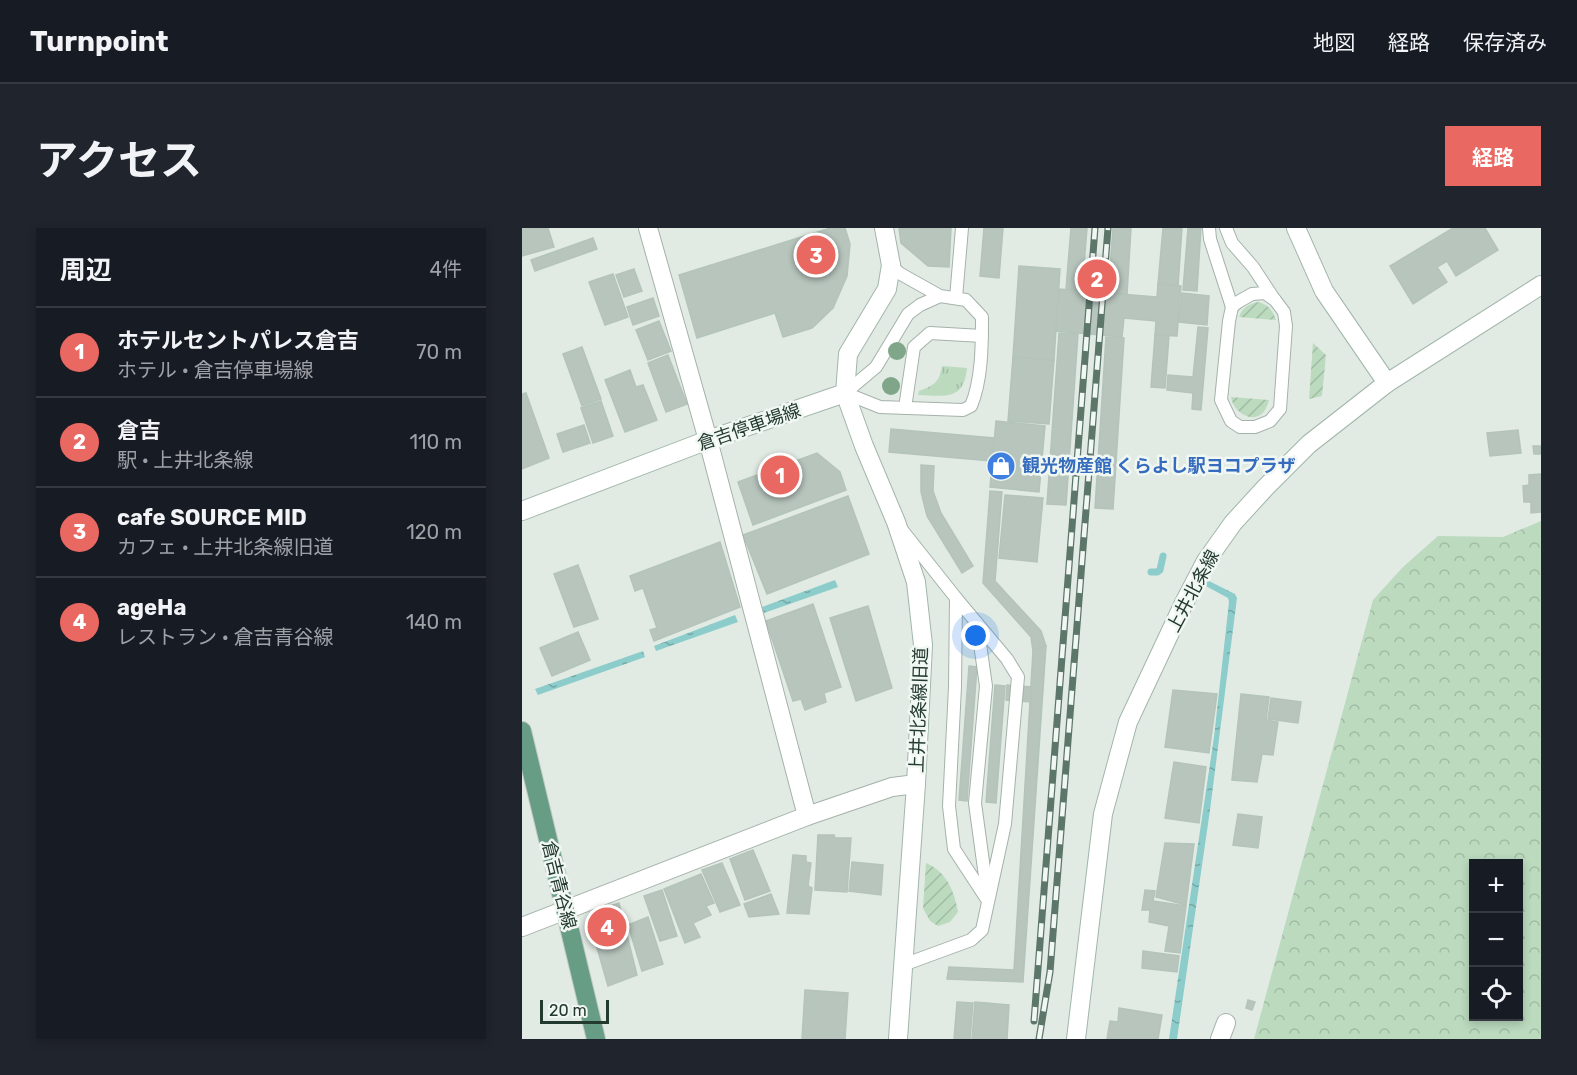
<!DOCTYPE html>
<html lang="ja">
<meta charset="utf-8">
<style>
:root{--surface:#171b24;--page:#20242c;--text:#f1f3f6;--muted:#9ea1a6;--line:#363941;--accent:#e96861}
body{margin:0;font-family:Rubik,"Noto Sans JP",sans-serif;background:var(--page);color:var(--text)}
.controls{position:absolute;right:18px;bottom:18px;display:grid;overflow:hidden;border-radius:0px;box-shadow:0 3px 9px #0003}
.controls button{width:54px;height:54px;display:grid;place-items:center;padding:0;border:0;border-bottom:2px solid var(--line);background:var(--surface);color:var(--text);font:30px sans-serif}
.scale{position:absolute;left:18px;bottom:15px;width:69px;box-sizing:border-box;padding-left:6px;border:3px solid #233a2f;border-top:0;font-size:16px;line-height:21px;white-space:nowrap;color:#233a2f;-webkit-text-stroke:4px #f1f7f3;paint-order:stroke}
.you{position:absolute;left:454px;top:408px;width:21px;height:21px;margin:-15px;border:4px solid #fff;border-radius:50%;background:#1a73e8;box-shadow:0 0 0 9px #1a73e833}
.badge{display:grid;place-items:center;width:39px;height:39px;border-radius:50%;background:var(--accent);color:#fff;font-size:20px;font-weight:700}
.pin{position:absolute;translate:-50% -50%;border:3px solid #fff;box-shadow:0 2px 6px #0006}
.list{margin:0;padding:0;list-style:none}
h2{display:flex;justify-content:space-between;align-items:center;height:78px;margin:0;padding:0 24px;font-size:26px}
h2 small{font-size:20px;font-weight:400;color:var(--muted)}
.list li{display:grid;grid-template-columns:39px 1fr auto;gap:18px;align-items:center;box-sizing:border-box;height:90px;padding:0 24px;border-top:2px solid var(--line)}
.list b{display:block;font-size:22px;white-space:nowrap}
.list p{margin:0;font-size:20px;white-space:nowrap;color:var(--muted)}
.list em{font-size:20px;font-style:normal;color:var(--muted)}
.icon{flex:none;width:33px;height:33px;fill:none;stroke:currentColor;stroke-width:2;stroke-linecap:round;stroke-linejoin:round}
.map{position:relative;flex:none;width:1019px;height:811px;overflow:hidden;border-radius:0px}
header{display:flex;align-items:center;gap:36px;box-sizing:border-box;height:84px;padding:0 30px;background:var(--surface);border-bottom:2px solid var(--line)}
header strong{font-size:28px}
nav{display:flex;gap:33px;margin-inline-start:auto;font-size:21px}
.intro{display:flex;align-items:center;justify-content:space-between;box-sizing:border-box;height:144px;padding:0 36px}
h1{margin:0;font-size:42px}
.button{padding:15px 27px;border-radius:0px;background:var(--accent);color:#fff;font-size:21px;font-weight:700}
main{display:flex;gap:36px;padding:0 36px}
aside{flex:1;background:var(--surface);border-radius:0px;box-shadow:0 3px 9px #0003}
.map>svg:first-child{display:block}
.grass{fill:url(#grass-tufts)}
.forest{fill:url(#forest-crowns);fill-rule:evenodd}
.garden{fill:url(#garden-furrows)}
.water{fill:url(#water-ripples)}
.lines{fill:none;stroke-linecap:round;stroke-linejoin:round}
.stream{stroke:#8cccca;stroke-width:7}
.building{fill:#b7c5bd;stroke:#b4c4ba;stroke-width:1.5}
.lane-casing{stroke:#a4b2aa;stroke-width:14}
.street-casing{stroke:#a4b2aa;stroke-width:20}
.secondary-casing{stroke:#a1b6aa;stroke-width:20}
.primary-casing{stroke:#c1c8c5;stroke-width:20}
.lane{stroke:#fff;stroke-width:12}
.street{stroke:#fff;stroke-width:18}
.secondary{stroke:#fff;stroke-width:18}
.primary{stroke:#689d85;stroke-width:18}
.rail-casing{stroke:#5d766a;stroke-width:7}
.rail{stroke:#f1f7f3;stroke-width:4.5;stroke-dasharray:14;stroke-linecap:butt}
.tree{fill:#7fa688}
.labels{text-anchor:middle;stroke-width:5;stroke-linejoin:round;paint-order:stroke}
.street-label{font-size:18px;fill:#233a2f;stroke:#f1f7f3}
.shop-label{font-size:18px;font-weight:bold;fill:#366cbe;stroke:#f1f7f3;text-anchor:start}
</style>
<header>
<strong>Turnpoint</strong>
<nav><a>地図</a><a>経路</a><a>保存済み</a></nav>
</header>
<div class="intro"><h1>アクセス</h1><a class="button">経路</a></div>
<main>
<aside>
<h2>周辺<small>4件</small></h2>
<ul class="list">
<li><span class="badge">1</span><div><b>ホテルセントパレス倉吉</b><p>ホテル · 倉吉停車場線</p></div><em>70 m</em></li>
<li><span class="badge">2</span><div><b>倉吉</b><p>駅 · 上井北条線</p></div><em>110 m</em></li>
<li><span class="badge">3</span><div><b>cafe SOURCE MID</b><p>カフェ · 上井北条線旧道</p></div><em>120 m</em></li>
<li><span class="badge">4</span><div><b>ageHa</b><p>レストラン · 倉吉青谷線</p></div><em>140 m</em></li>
</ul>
</aside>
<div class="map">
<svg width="1019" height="811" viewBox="0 0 1019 811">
<defs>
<pattern id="grass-tufts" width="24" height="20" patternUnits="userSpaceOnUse" patternTransform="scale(1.5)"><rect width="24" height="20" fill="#bbdabe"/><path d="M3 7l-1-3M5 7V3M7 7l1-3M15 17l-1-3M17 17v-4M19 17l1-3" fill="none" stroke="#a0bca4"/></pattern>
<pattern id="forest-crowns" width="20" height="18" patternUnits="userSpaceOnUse" patternTransform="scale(1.5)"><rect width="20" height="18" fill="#bbdabe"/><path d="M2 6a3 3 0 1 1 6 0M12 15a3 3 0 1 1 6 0" fill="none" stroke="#a0bca4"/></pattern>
<pattern id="garden-furrows" width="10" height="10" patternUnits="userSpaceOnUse" patternTransform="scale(1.5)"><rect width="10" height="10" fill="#bbdabe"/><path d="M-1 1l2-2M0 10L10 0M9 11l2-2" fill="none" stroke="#a0bca4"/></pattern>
<pattern id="water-ripples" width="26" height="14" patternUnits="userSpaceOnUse" patternTransform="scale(1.5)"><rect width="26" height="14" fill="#8cccca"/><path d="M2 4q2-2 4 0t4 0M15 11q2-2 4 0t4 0" fill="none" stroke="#72a7a4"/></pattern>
</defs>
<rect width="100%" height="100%" fill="#e1ebe4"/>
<path class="grass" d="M420,138L445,140C442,173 423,168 396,167L397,163C411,158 418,154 420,138Z"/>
<path class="forest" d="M1019,293V811H732L851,372L881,339L916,308L981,309ZM951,636H996V788H951Z"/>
<g class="garden">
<path d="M736,74C747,77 750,82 754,92L717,89C721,79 725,77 736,74Z"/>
<path d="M791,115L804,127L800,168L787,171Z"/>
<path d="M709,169L747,172C746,175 745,179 743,182C732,198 711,184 709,169Z"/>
<path d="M404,635C425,644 432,663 436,684L428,694L416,698L408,693L401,680Z"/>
</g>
<g class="water">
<path d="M313,352L316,359L242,385L240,379Z"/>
<path d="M685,352L713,366L715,370L688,582L655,811H647L692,509L707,374L706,370L682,357Z"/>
<path d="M213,387L216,394L134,423L132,418Z"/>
<path d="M121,423L123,429L16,467L13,461Z"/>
</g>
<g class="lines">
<path class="stream" d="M629,344H635L638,342L641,328"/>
</g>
<g class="building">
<path d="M0,0H26L32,19L0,28Z"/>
<path d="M308,0H323L328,16L325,48L311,80L290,100L261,109L253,85L175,110L157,47Z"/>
<path d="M377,0H429L427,39L406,38L379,15Z"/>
<path d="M462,0H481L477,50L458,48Z"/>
<path d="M549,0H565L560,62L544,61Z"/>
<path d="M591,0H609L605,66L586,65Z"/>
<path d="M641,0H660L656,58L636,56Z"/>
<path d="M666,0H679L675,63L661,62Z"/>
<path d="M931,0H963L976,22L934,48L925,33L915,39L925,54L891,76L868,38Z"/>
<path d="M71,10L75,21L13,43L9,32Z"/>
<path d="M497,38L538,41L532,132L491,129Z"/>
<path d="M112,41L120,63L102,69L94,47Z"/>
<path d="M91,46L106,89L83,97L67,54Z"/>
<path d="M636,56L659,58L655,108L633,107L634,93L602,90L600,109L534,103L537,61L635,69Z"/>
<path d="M660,65L687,68L685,97L657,94Z"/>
<path d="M131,70L137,88L111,97L105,79Z"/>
<path d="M137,93L149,123L126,132L114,102Z"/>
<path d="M676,99L686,100L679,182L670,181L671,165L645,162L646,147L671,149Z"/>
<path d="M537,105L556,106L544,277L525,276Z"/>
<path d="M633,107L647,108L643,160L629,159Z"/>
<path d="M584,109L602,110L591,281L573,280Z"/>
<path d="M60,119L79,171L60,178L41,126Z"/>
<path d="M146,127L165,176L144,184L126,135Z"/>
<path d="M491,129L532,132L527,196L486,193Z"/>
<path d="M108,142L114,159L121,157L135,192L103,204L83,152Z"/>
<path d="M4,165L27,230L0,241V166Z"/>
<path d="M79,173L91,208L71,215L59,180Z"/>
<path d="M474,193L523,198L517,264L468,259Z"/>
<path d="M62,197L68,215L41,224L35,206Z"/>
<path d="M369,201L472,210L469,233L367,224Z"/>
<path d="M996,202L999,225L968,228L965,205Z"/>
<path d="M1011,218H1019V226H1012Z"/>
<path d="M295,225L318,244L324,262L231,297L216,254Z"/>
<path d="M399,237L412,238L411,263L419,285L451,338L440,345L405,288L399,264Z"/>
<path d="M1019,246V284L1009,285V274H1002L1001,258L1007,257V247Z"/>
<path d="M468,263L480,264L473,353L519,403L524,418L511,423L509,409L461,355Z"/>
<path d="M483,267L521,270L515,334L477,330Z"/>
<path d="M326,268L347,326L245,366L221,307Z"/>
<path d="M198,314L218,379L132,413L128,402L135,400L121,360L113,363L108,348Z"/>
<path d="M56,337L76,391L52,399L32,346Z"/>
<path d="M291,376L319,459L302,465L304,474L283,482L279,471L271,473L244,393Z"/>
<path d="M346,378L370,460L334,473L308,390Z"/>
<path d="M56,404L68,432L30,448L18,420Z"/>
<path d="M524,418L501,754L425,751L427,739L492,742L511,423Z"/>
<path d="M447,438L455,439L445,573L437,572Z"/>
<path d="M473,457L483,458L474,575L464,574Z"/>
<path d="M485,457L510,459L509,474L484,472Z"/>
<path d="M651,462L695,466L687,525L643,519Z"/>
<path d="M719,466L747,469L744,492L756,494L751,527L740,526L735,554L710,552Z"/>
<path d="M749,470L779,474L776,495L746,491Z"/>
<path d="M652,534L684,539L677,595L643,590Z"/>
<path d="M716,586L740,589L736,620L711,617Z"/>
<path d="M296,607H312L313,610H329L325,664L293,662Z"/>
<path d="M643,615L672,616L664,677L634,669Z"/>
<path d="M231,622L248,663L223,672L208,631Z"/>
<path d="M271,627L284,628V634L289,635L286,658L290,660L287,686L265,685Z"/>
<path d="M330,634L361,637L359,667L327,663Z"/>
<path d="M200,635L218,677L198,684L180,642Z"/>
<path d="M179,646L192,675L184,678L189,687L171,695L178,709L163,715L142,661Z"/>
<path d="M140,662L155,708L138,713L122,668Z"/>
<path d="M623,662L633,663L631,673L664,678L658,725L643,723L647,698L627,694L628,682H620Z"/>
<path d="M249,666L257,686L227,689L222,676Z"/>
<path d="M97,675L115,747L86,758L68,695L75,682Z"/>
<path d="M126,689L141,736L120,743L106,697Z"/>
<path d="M621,723L657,728L655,744L620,740Z"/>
<path d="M283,762L326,765L323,811H280Z"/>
<path d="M726,772L733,774L730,782L724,780Z"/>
<path d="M435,774L451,775L448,811H432Z"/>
<path d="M453,774L487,777L485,811H450Z"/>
<path d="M597,780L640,787L636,811H585L588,793L596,794Z"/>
</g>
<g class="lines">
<g class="lane-casing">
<g id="lane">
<path d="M687,0L688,11L710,79"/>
<path d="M704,0L710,15L731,39L752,71"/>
<path d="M369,37L377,45L418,68L444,72L460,89C460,117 460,152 449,178L441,182L358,179L323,165L354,139L386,86L398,77L418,68"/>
<path d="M743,65L753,72L762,84L764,98L758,181L748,193L733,199H718L709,193L699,172L707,93L710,79L716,74L730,66Z"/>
<path d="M434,70L440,0"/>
<path d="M383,180L392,119L408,105L460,108"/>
<path d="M380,302L434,370L433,459L427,578L432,621L466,673"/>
<path d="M455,395L464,458L453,575L465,663"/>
<path d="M381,737L449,712L460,702L483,596L496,449L485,431L434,370"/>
</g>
</g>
<g class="street-casing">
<g id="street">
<path d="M126,0L186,212L285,588L370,559L394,556"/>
<path d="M362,0L369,37"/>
<path d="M0,699L285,588"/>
<path d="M698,811L704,795"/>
</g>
</g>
<g class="secondary-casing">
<g id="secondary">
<path d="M774,0L802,63L865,155"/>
<path d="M369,37L365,61L326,126L323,165L342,218L374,294L394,354L401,417L394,556L376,811"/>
<path d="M0,283L186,212L323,165"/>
<path d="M554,811L581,586L606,494L661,377L684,333L711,295L743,260L787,216L865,155L1019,57"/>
</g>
</g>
<g class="primary-casing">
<path id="primary" d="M0,503L74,811"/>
</g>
<use href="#lane" class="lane"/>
<use href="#street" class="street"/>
<use href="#secondary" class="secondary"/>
<use href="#primary" class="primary"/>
<g class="rail-casing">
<g id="rail">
<path d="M512,793L573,0"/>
<path d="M517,811L528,744L586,0"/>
</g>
</g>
<use href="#rail" class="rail"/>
</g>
<g class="tree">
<circle cx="375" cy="123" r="9"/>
<circle cx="369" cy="158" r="9"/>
</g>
<defs>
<g id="shop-disc" transform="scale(1.5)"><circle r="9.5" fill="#3f7fe0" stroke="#f1f7f3"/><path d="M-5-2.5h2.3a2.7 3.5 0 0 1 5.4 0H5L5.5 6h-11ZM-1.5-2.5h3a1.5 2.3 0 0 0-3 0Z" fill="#fff"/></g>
</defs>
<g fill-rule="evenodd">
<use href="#shop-disc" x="479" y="238"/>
</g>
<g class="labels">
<g class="street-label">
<text transform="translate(227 199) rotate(-19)" y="6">倉吉停車場線</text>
<text transform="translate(671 363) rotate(-62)" y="6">上井北条線</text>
<text transform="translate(397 482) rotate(-88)" y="6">上井北条線旧道</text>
<text transform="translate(37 657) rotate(76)" y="6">倉吉青谷線</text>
</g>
<g class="shop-label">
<text x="500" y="244">観光物産館 くらよし駅ヨコプラザ</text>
</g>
</g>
</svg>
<div class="controls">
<button>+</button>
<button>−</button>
<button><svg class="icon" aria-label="locate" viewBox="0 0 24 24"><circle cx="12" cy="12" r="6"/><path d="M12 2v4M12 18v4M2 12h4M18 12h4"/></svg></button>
</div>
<div class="scale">20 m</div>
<div class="you"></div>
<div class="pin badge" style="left:258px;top:247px">1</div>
<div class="pin badge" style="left:575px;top:51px">2</div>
<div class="pin badge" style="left:294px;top:27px">3</div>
<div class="pin badge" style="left:85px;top:699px">4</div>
</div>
</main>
